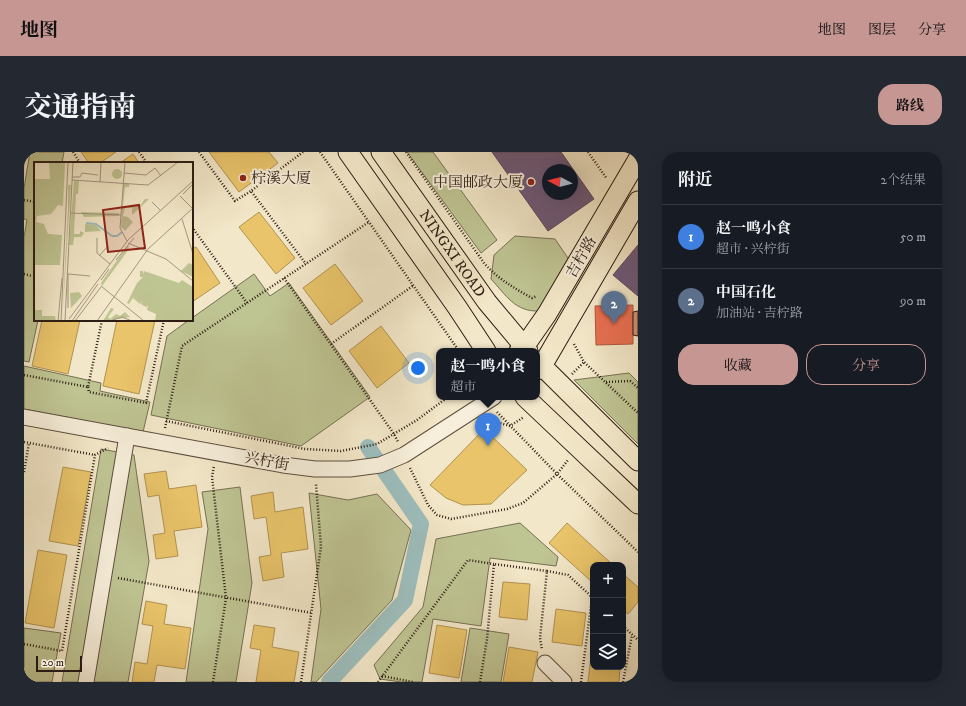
<!DOCTYPE html>
<html lang="zh">
<meta charset="utf-8">
<style>
:root{--surface:#171b24;--page:#242831;--text:#f1f3f6;--muted:#9ea1a6;--line:#363941;--accent:#c59692}
body{margin:0;font-family:"IM FELL DW Pica","Noto Serif SC",serif;background:var(--page);color:var(--text)}
.controls{position:absolute;right:12px;bottom:12px;display:grid;overflow:hidden;border-radius:8px;box-shadow:0 4px 16px #0002}
.controls button{width:36px;height:36px;display:grid;place-items:center;padding:0;border:0;border-bottom:1px solid var(--line);background:var(--surface);color:var(--text);font:20px sans-serif}
.compass{position:absolute;left:518px;top:12px;width:36px;height:36px;border-radius:50%;background:var(--surface);box-shadow:0 4px 16px #0002;rotate:277deg}
.scale{position:absolute;left:12px;bottom:10px;width:46px;box-sizing:border-box;padding-left:4px;border:2px solid #2d1c13;border-top:0;font-size:11px;line-height:14px;white-space:nowrap;color:#2d1c13;-webkit-text-stroke:3px #f7efdb;paint-order:stroke}
.you{position:absolute;left:394px;top:216px;width:14px;height:14px;margin:-10px;border:3px solid #fff;border-radius:50%;background:#1a73e8;box-shadow:0 0 0 6px #1a73e833}
.badge{display:grid;place-items:center;width:26px;height:26px;border-radius:50%;background:var(--accent);color:#fff;font-size:13px;font-weight:700}
.pin{position:absolute;translate:-50% -33px;filter:drop-shadow(0 1px 2px #0008)}
.pin::after{content:'';position:absolute;top:21px;width:14px;height:12px;background:inherit;clip-path:polygon(0 0,100% 0,50% 100%)}
.popup{position:absolute;left:412px;top:196px;width:104px;height:52px;box-sizing:border-box;display:grid;place-content:center;border-radius:8px;background:var(--surface);filter:drop-shadow(0 1px 3px #0005);font-size:13px;white-space:nowrap;color:var(--muted)}
.popup b{font-size:15px;color:var(--text)}
.popup::after{content:'';position:absolute;left:50%;top:100%;margin-left:-8px;border:8px solid transparent;border-top-color:var(--surface)}
.list{margin:0;padding:0;list-style:none}
h2{display:flex;justify-content:space-between;align-items:center;height:52px;margin:0;padding:0 16px;font-size:17px}
h2 small{font-size:13px;font-weight:400;color:var(--muted)}
.list li{display:grid;grid-template-columns:26px 1fr auto;gap:12px;align-items:center;box-sizing:border-box;height:64px;padding:0 16px;border-top:1px solid var(--line)}
.list b{display:block;font-size:15px;white-space:nowrap}
.list p{margin:0;font-size:13px;white-space:nowrap;color:var(--muted)}
.list em{font-size:13px;font-style:normal;color:var(--muted)}
.actions{display:flex;gap:8px;padding:12px 16px}
.actions a{flex:1;padding:9px 0;border:1px solid var(--accent);border-radius:16px;text-align:center;font-size:14px;color:var(--accent)}
.actions .main{background:var(--accent);color:#111}
.icon{flex:none;width:22px;height:22px;fill:none;stroke:currentColor;stroke-width:2;stroke-linecap:round;stroke-linejoin:round}
.map{position:relative;flex:none;width:614px;height:530px;overflow:hidden;border-radius:16px}
header{display:flex;align-items:center;gap:24px;box-sizing:border-box;height:56px;padding:0 20px;background:var(--accent);color:#111}
header strong{font-size:19px}
nav{display:flex;gap:22px;margin-inline-start:auto;font-size:14px}
.intro{display:flex;align-items:center;justify-content:space-between;box-sizing:border-box;height:96px;padding:0 24px}
h1{margin:0;font-size:28px}
.button{padding:10px 18px;border-radius:16px;background:var(--accent);color:#111;font-size:14px;font-weight:700}
main{display:flex;gap:24px;padding:0 24px}
aside{flex:1;background:var(--surface);border-radius:16px;box-shadow:0 4px 16px #0002}
.map>svg:first-child{display:block}
.green{fill:#bfc493;stroke:#767053}
.homes{fill:#e9c46a;stroke:#b19250}
.shops{fill:#e76f51;stroke:#af563e}
.offices{fill:#6d597a;stroke:#5a475b;fill-rule:evenodd}
.lines{fill:none;stroke-linecap:round;stroke-linejoin:round}
.canal{stroke:#9dbebd;stroke-width:16}
.building{fill:#d09179;stroke:#2d1c13}
.minor-casing{stroke:#5e4f40;stroke-width:17}
.major-casing{stroke:#2d1c13;stroke-width:21}
.path{stroke:#2d1c13;stroke-width:2.5;stroke-dasharray:1 2;stroke-linecap:butt}
.minor{stroke:#f7efdb;stroke-width:15}
.major{stroke:#f2e7c8;stroke-width:19}
.poi-dot{fill:#8f2418;stroke:#f7efdb;stroke-width:1.5}
.labels{text-anchor:middle;stroke-width:4;stroke-linejoin:round;paint-order:stroke}
.poi-label{font-size:15px;fill:#2d1c13;stroke:#f7efdb;text-anchor:start}
.street-label{font-size:15px;fill:#2d1c13;stroke:#f7efdb}
.inset-river{fill:none;stroke:#9dbebd;stroke-width:2}
.inset-road{fill:none;stroke:#a39680;stroke-width:1}
.view{fill:#8f2418;fill-opacity:0.15;stroke:#8f2418;stroke-width:2}
.inset-edge{fill:none;stroke:#2d1c13;stroke-width:2}
</style>
<header>
<strong>地图</strong>
<nav><a>地图</a><a>图层</a><a>分享</a></nav>
</header>
<div class="intro"><h1>交通指南</h1><a class="button">路线</a></div>
<main>
<div class="map">
<svg width="614" height="530" viewBox="0 0 614 530">
<rect width="100%" height="100%" fill="#f2e7c8"/>
<filter id="stains"><feTurbulence type="fractalNoise" baseFrequency=".005" numOctaves="4"/><feColorMatrix values="0 0 0 0 .2 0 0 0 0 .09 0 0 0 0 .02 0 0 0 .5 -.17"/></filter>
<radialGradient id="worn" r=".72"><stop offset=".6" stop-color="#630" stop-opacity="0"/><stop offset="1" stop-color="#630" stop-opacity=".3"/></radialGradient>
<g class="green">
<path d="M6,0H40L38,11H11V168H14L5,210L0,209V85L3,68L0,67V36Z"/>
<path d="M383,0H409L473,88L457,101Z"/>
<path d="M491,84L531,87L546,109L515,159C491,160 482,143 467,127L470,103Z"/>
<path d="M230,122L246,144L265,131L346,245L277,294L127,263L143,184L165,168H168V166Z"/>
<path d="M0,214L77,231L76,239L126,250L119,280L0,257Z"/>
<path d="M605,221L614,230V292L550,228Z"/>
<path d="M77,297L110,303L125,409L104,530H38Z"/>
<path d="M216,335L228,431L212,530H162L184,377L178,340Z"/>
<path d="M285,341L324,348L353,342L387,378L368,448L292,530H287L297,457Z"/>
<path d="M496,371L534,405L532,414L466,406L457,474L409,467L398,530H377L356,527L350,513L399,455L412,387Z"/>
<path d="M0,476L37,481L28,530H0Z"/>
<path d="M446,476L485,482L477,530H437Z"/>
</g>
<g class="homes">
<path d="M57,0H92L76,11H65Z"/>
<path d="M185,0H245L254,11L215,40Z"/>
<path d="M109,2L115,11H96Z"/>
<path d="M235,60L271,106L252,122L215,75Z"/>
<path d="M172,95L196,131L168,150V97Z"/>
<path d="M311,112L339,149L307,173L279,136Z"/>
<path d="M18,168H56L44,222L8,214Z"/>
<path d="M93,168H131L115,242L79,234Z"/>
<path d="M357,174L385,211L353,236L325,199Z"/>
<path d="M460,277L503,318L467,352L439,353L422,346L406,333Z"/>
<path d="M39,315L67,320L54,394L25,389Z"/>
<path d="M142,319L145,337L172,333L178,375L150,379L154,404L132,407L129,383L141,381L135,343L124,345L120,322Z"/>
<path d="M249,340L251,360L279,355L284,397L257,401L260,425L239,429L235,405L247,403L242,365L230,367L227,344Z"/>
<path d="M543,371L589,413H569V431L525,391Z"/>
<path d="M14,398L43,403L30,476L1,471Z"/>
<path d="M599,422L614,435V450L604,462L599,458Z"/>
<path d="M479,430L506,432L503,468L475,465Z"/>
<path d="M122,449L143,453L140,472L167,476L161,517L133,513L130,530H108L111,510L123,512L129,474L118,472Z"/>
<path d="M532,457L562,461L558,494L528,490Z"/>
<path d="M230,473L251,476L248,495L275,500L270,530H232L237,498L226,496Z"/>
<path d="M413,473L443,478L435,526L405,521Z"/>
<path d="M485,495L514,500L508,530H479Z"/>
<path d="M568,496L569,515H596L595,530H564Z"/>
</g>
<path class="shops" d="M609,153V192L572,193L571,154Z"/>
<g class="offices">
<path d="M468,0H537L570,47L524,79ZM524,18H548V42H524Z"/>
<path d="M614,93V144L589,123Z"/>
</g>
<g class="lines">
<path class="canal" d="M305,530L381,448L397,372L344,295"/>
</g>
<path class="building" d="M614,159V184L609,183V160Z"/>
<g class="lines">
<g class="minor-casing">
<g id="minor">
<path d="M0,265L259,313L291,317H326L356,313L380,303L470,245"/>
<path d="M521,511L540,530"/>
<path d="M62,530L103,284"/>
</g>
</g>
<g class="major-casing">
<g id="major">
<path d="M324,0L433,155L462,199"/>
<path id="s1" d="M357,0L463,150L504,199"/>
<path d="M495,199L500,195L523,162L614,7"/>
<path d="M513,209L614,309"/>
<path d="M513,218L518,214L614,49"/>
<path d="M501,245L614,352"/>
</g>
</g>
<g class="path">
<path d="M49,0L56,11"/>
<path d="M115,0L123,11"/>
<path d="M175,0L211,49L227,39"/>
<path d="M279,0L227,39L282,112"/>
<path d="M296,0L435,199"/>
<path d="M382,0L460,111C474,127 490,136 508,146L513,144"/>
<path d="M564,0L583,27"/>
<path d="M0,48L11,50"/>
<path d="M168,75L223,151"/>
<path d="M0,122L8,124"/>
<path d="M260,126L370,282L374,290"/>
<path d="M307,192L390,133"/>
<path d="M550,192L560,210L614,261"/>
<path d="M548,222L560,210"/>
<path d="M0,223L64,235L78,168"/>
<path d="M582,230L606,229L614,236"/>
<path d="M64,235L65,240L122,251L140,168"/>
<path d="M473,260L533,322L614,400"/>
<path d="M462,267L486,274L500,265"/>
<path d="M142,269L281,297L317,299L353,292L393,268L424,245"/>
<path d="M141,276L158,194L345,70"/>
<path d="M0,290L71,303"/>
<path d="M386,316L404,353L413,363L427,367L483,357L499,351L533,322L544,308"/>
<path d="M0,320L5,291"/>
<path d="M523,419L544,423L569,446"/>
<path d="M94,426L288,461"/>
<path d="M599,474L614,488"/>
<path d="M0,492L38,499L71,303L84,296"/>
<path d="M358,524L389,530"/>
<path d="M189,530L202,446L188,325L190,314"/>
<path d="M277,530L297,395L292,332"/>
<path d="M354,530L444,408L470,412"/>
<path d="M456,530L463,487L470,412L523,419L516,486L518,498"/>
<path d="M557,530L568,446"/>
<path d="M599,530L608,483"/>
</g>
<use href="#minor" class="minor"/>
<use href="#major" class="major"/>
</g>
<g class="poi-dot">
<circle cx="219" cy="26" r="4"/>
<circle cx="507" cy="30" r="4"/>
</g>
<g class="labels">
<g class="poi-label">
<text x="227" y="31">柠溪大厦</text>
<text x="499" y="35" text-anchor="end">中国邮政大厦</text>
</g>
<g class="street-label">
<text dy="5" stroke="none"><textPath href="#s1" startOffset="124">NINGXI ROAD</textPath></text>
<text transform="translate(557 105) rotate(-60)" y="5">吉柠路</text>
<text transform="translate(243 309) rotate(10)" y="5">兴柠街</text>
</g>
</g>
<g transform="translate(10 10)">
<rect width="159" height="159" fill="#f2e7c8"/>
<path d="M15,0H31L29,44L24,43L17,52L3,54L2,60L10,62L14,72L28,73L26,103H0V17H16ZM78 12a5 5 0 1 1 10 0a5 5 0 1 1-10 0ZM40,19H45L44,32H42L40,72H46V69L50,71L47,75H40L39,83H35ZM89,21L95,22V25H91L89,44H106L111,37H115L98,53V46H91L89,54L94,55L99,60L91,69L87,65ZM34,23H37L28,159L34,47ZM47,50L85,51V54L50,55ZM51,62L62,63L67,69L51,70ZM94,83L95,87L68,124L67,121ZM155,101L159,103V115L147,109ZM106,109H109V113L110,109L145,121L148,118L159,125V159H121L122,152L113,148L114,143L112,145L107,142L108,139L106,142L99,136L95,142L93,141L103,121L109,115H106ZM45,130L48,134L37,146L36,131ZM77,146L80,147L74,155L76,157L82,152L86,154L91,150L96,155L69,159ZM0,148H8V154H21L22,159H0Z" fill="#bfc493"/>
<path class="inset-river" d="M52,61L62,62L78,74H83L88,70"/>
<path class="inset-road" d="M91,0L86,66L93,79M90,11L112,13L121,6L127,14M38,15H46L48,11L64,13M38,18L114,23L144,0M66,20L67,0M149,32L159,22M146,34L159,47M118,40L127,49M36,51L87,53M148,57L159,92M63,76V91L76,102M94,81L132,97L159,119M65,94L74,84M82,98L100,76M34,112L56,114M67,118L75,107M67,124L110,159M34,146V112M35,157L94,78L159,19M24,159L28,116M27,159L34,0M31,159L39,0M38,159L64,122M41,159L67,125M63,159L114,87L159,46M76,159L88,155L98,159"/>
<path class="view" d="M105,43L111,86L74,90L69,48Z"/>
<rect width="159" height="159" class="inset-edge"/>
</g>
<rect width="100%" height="100%" filter="url(#stains)"/>
<rect width="100%" height="100%" fill="url(#worn)"/>
</svg>
<div class="controls">
<button>+</button>
<button>−</button>
<button><svg class="icon" aria-label="layers" viewBox="0 0 24 24"><path d="M12 4l9 5-9 5-9-5zM3 14l9 5 9-5"/></svg></button>
</div>
<svg class="compass" viewBox="-18 -18 36 36"><path d="M0-13l5 13h-10z" fill="#e53935"/><path d="M0 13l5-13h-10z" fill="#9ea1a6"/></svg>
<div class="scale">20 m</div>
<div class="you"></div>
<div class="pin badge" style="left:464px;top:294px;background:#3f7fe0">1</div>
<div class="popup"><b>赵一鸣小食</b>超市</div>
<div class="pin badge" style="left:590px;top:172px;background:#5c6f8a">2</div>
</div>
<aside>
<h2>附近<small>2个结果</small></h2>
<ul class="list">
<li><span class="badge" style="background:#3f7fe0">1</span><div><b>赵一鸣小食</b><p>超市 · 兴柠街</p></div><em>50 m</em></li>
<li><span class="badge" style="background:#5c6f8a">2</span><div><b>中国石化</b><p>加油站 · 吉柠路</p></div><em>90 m</em></li>
</ul>
<div class="actions"><a class="main">收藏</a><a>分享</a></div>
</aside>
</main>
